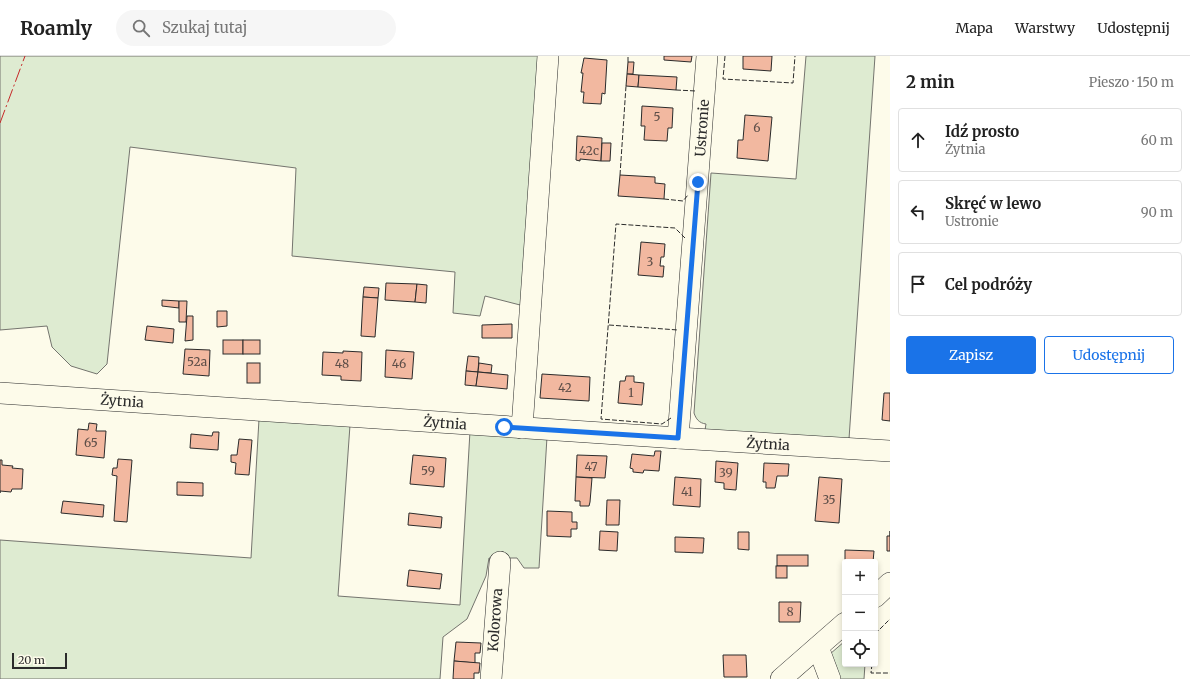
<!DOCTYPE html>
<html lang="pl">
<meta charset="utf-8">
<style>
:root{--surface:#fff;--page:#f6f6f6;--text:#222;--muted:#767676;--line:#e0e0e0;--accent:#1a73e8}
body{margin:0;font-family:Merriweather,serif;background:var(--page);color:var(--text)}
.controls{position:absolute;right:12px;bottom:12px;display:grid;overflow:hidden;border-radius:4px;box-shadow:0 2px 6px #0003}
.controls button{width:36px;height:36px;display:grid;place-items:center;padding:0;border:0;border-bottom:1px solid var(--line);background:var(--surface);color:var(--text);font:20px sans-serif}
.scale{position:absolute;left:12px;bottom:10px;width:55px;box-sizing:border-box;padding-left:4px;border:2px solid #2b2b2b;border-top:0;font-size:11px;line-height:14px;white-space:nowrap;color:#2b2b2b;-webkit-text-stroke:3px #fdfbea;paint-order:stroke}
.stop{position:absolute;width:12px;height:12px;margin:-9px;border:3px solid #1a73e8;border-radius:50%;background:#fff}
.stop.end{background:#1a73e8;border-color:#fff;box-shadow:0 1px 4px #0008}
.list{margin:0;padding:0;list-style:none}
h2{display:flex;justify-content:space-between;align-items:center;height:52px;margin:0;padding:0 16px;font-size:17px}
h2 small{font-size:13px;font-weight:400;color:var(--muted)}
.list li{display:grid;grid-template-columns:26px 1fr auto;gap:12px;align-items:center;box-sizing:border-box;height:64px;margin:0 8px 8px;padding:0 8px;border:1px solid var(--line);border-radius:4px}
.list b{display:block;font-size:15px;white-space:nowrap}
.list p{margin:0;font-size:13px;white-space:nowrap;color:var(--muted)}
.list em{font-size:13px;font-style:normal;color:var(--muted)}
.actions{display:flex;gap:8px;padding:12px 16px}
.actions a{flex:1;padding:9px 0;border:1px solid var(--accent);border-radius:4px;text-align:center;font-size:14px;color:var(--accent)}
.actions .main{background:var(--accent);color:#fff}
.icon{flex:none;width:22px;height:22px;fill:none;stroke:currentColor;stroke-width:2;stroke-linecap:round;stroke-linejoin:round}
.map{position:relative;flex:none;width:890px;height:623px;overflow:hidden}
header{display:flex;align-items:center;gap:24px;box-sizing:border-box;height:56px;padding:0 20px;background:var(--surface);border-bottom:1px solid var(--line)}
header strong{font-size:19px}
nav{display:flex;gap:22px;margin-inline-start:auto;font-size:14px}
.search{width:280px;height:36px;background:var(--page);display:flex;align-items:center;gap:10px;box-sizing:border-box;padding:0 14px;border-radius:22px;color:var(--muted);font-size:15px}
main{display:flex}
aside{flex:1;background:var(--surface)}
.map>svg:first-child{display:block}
.green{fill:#deebd1;stroke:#74746e}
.building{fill:#f2b8a0;stroke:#2b2b2b}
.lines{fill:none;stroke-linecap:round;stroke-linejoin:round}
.minor-casing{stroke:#2b2b2b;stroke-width:22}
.minor{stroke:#fdfbea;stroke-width:21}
.fence{stroke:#2b2b2b;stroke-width:1;stroke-dasharray:5 2;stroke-linecap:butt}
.power{stroke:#c62828;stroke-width:1;stroke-dasharray:14 3 2 3;stroke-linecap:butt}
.route{stroke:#1a73e8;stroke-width:5}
.labels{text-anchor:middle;stroke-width:3;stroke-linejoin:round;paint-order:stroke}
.number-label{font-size:12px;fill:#5d4e48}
.street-label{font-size:14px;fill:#2b2b2b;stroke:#fdfbea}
</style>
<header>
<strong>Roamly</strong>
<div class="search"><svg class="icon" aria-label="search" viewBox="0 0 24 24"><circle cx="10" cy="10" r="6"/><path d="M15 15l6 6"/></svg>Szukaj tutaj</div>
<nav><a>Mapa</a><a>Warstwy</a><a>Udostępnij</a></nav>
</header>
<main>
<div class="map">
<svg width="890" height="623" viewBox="0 0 890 623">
<rect width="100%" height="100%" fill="#fdfbea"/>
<g class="green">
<path d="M0,0H540L524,250L485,240L480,260L453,257L455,216L292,200L296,112L130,91L107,308L97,318L71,310L52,291L47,270L0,274Z"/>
<path d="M806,0H875L849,383L705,374L706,368C699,367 696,363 694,357L711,117L796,123Z"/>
<path d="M259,363L350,369L338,540L460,549L470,375L547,381L539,512H524L517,502H489L486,520L467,563L443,581L440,623H0V484L251,502Z"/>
<path d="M845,585V608H865L864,623H838L830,598Z"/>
</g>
<g class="building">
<path d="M664,0H692L691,6L664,4Z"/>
<path d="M743,0H772L771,15L743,13Z"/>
<path d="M584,2L607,4L605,38L602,37L601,48L583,47L584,36H581L583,17H581Z"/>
<path d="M628,6H634L633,18H627Z"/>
<path d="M627,18L639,19L638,31L626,30Z"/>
<path d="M639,19L677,21L676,34L638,31Z"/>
<path d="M642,50L673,52L672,72H668L667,85L644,84L645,70H641Z"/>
<path d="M745,59L772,61L768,105L737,102L738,84H743Z"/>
<path d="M577,80L602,82L601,105L580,103V105L576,104Z"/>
<path d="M602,87H611L610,105H601Z"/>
<path d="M620,119L655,121V127L665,128L664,143L618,140Z"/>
<path d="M641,186L665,188L664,201H661L660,210H664L663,221L638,219Z"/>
<path d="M386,227L417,228L415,246L385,244Z"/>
<path d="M417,228L427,229L426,247L415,246Z"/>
<path d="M364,231L379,232L378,242L363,241Z"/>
<path d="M363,241L378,242L375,281L361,280Z"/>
<path d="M162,244L179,245V252L162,250Z"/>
<path d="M179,245H187L186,266H179Z"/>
<path d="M217,255H227V270L217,271Z"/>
<path d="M187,260H193V284L185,285Z"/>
<path d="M512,268V282H482V269Z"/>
<path d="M147,270L174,273L173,287L145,284Z"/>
<rect x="223" y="284" width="20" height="14"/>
<rect x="243" y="284" width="17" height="14"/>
<path d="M185,293L210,294L209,320L183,318Z"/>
<path d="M386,294L414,296L412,323L385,321Z"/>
<path d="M343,295L362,296L361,325L341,324V320L322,319L323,296L343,297Z"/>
<path d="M468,300L479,301L478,316L466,315Z"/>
<rect x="247" y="307" width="13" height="20"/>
<path d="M479,307L492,309L491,317L478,316Z"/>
<path d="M466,315L478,316L476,330L465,329Z"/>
<path d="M478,316L508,319L507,333L476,330Z"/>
<path d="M542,318L590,321L589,345L540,342Z"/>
<path d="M626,320H634V326L644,327L642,349L618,347L620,325H625Z"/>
<path d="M884,337H890V365L882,364Z"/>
<path d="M89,367L97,368L96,375H106L104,402L76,399L78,373L88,374Z"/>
<path d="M213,376H219L218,394L190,392L191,378L212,380Z"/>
<path d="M239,383L252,384L249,419L235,418L236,407L231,406V399H237Z"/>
<path d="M655,395H661L659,415L644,414L643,417L633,416V413L630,412L632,398L654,400Z"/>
<path d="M413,399L446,402L444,431L410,428Z"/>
<path d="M577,399L607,400L605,422L576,421Z"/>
<path d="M118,403L132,404L127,466L114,465L117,420L112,419L113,412H117Z"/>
<path d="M0,404H2V409L13,410L12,412L23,413L22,433H12L11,436L0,435V437Z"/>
<path d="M716,405L738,407L736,434L724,433V427L715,426Z"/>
<path d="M764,407L789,408L788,420H777L775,432H766V426H763Z"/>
<path d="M576,421L592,422L590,446L589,450H580V445H575Z"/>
<path d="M675,421L701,423L700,451L673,449Z"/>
<path d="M819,421L842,423L839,467L815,465Z"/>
<path d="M177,426L203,427V440L177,439Z"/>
<path d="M607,444H620L619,469H606Z"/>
<path d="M63,445L104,449L103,461L61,457Z"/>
<path d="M547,455L572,456V466H577V473H571V481L547,480Z"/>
<path d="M409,457L442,461L441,472L408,469Z"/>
<path d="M600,475L618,476L617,495L599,494Z"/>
<path d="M890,475V495H887V480H890Z"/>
<path d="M738,476H749V494L738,493Z"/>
<path d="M675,481L704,482L703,497L675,496Z"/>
<path d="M845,494L874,495L873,506H845V509Z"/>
<rect x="777" y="499" width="31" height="11"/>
<rect x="776" y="510" width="11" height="12"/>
<path d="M409,514L442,518L440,533L407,530Z"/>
<path d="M779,546H801L800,566H779Z"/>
<path d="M456,586L481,587L480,597H475V607L454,605Z"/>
<path d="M723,599H746L747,621H724Z"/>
<path d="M454,605L480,607L479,617H474V623H453Z"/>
</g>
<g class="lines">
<g class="minor-casing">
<g id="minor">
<path d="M0,337L678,382L890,395"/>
<path d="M522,372L548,0"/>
<path d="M678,382L707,0"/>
<path d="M875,541L890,527"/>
<path d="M818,591L830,623"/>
<path d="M491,623L500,506"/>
<path d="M781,623L845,567"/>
</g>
</g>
<use href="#minor" class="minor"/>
<g class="fence">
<path d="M725,0L723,23L793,27L795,0"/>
<path d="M628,6V0"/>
<path d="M676,34L696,35V34"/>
<path d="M620,119L626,30"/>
<path d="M664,143L683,145L688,139"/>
<path d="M609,269L678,274"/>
<path d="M671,362L662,368L601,363L616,168L675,172L685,182"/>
<path d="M875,578L890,563"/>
<path d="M872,608L871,617H890"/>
</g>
<path class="power" d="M0,67L25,0"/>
</g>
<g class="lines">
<path class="route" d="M504,371L678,382L698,126"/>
</g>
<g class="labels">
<g class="number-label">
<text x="657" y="65">5</text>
<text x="757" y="76">6</text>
<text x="589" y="99">42c</text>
<text x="650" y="210">3</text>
<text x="197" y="310">52a</text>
<text x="342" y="312">48</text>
<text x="399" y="312">46</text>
<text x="565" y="336">42</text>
<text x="631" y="341">1</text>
<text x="91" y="391">65</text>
<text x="591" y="415">47</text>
<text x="428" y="419">59</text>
<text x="726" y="421">39</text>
<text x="687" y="440">41</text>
<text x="829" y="448">35</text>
<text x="790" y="560">8</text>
</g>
<g class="street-label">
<text transform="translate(702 72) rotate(-86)" y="5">Ustronie</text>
<text transform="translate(122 345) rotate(4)" y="5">Żytnia</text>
<text transform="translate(445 367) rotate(4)" y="5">Żytnia</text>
<text transform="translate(768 388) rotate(3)" y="5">Żytnia</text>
<text transform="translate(495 564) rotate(-86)" y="5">Kolorowa</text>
</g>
</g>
</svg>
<div class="controls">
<button>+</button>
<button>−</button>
<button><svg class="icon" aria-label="locate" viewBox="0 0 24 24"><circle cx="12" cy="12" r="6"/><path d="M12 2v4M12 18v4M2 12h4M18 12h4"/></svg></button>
</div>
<div class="scale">20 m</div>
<div class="stop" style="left:504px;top:371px"></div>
<div class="stop end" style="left:698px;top:126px"></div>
</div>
<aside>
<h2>2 min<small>Pieszo · 150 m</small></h2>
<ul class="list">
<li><svg class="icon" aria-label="ahead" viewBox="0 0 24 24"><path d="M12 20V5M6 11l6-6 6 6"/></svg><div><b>Idź prosto</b><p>Żytnia</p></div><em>60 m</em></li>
<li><svg class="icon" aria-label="left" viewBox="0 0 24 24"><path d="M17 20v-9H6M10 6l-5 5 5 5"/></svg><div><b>Skręć w lewo</b><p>Ustronie</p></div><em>90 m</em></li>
<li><svg class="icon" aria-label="arrive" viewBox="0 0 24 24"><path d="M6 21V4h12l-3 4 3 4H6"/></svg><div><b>Cel podróży</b></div></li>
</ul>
<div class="actions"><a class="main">Zapisz</a><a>Udostępnij</a></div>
</aside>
</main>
